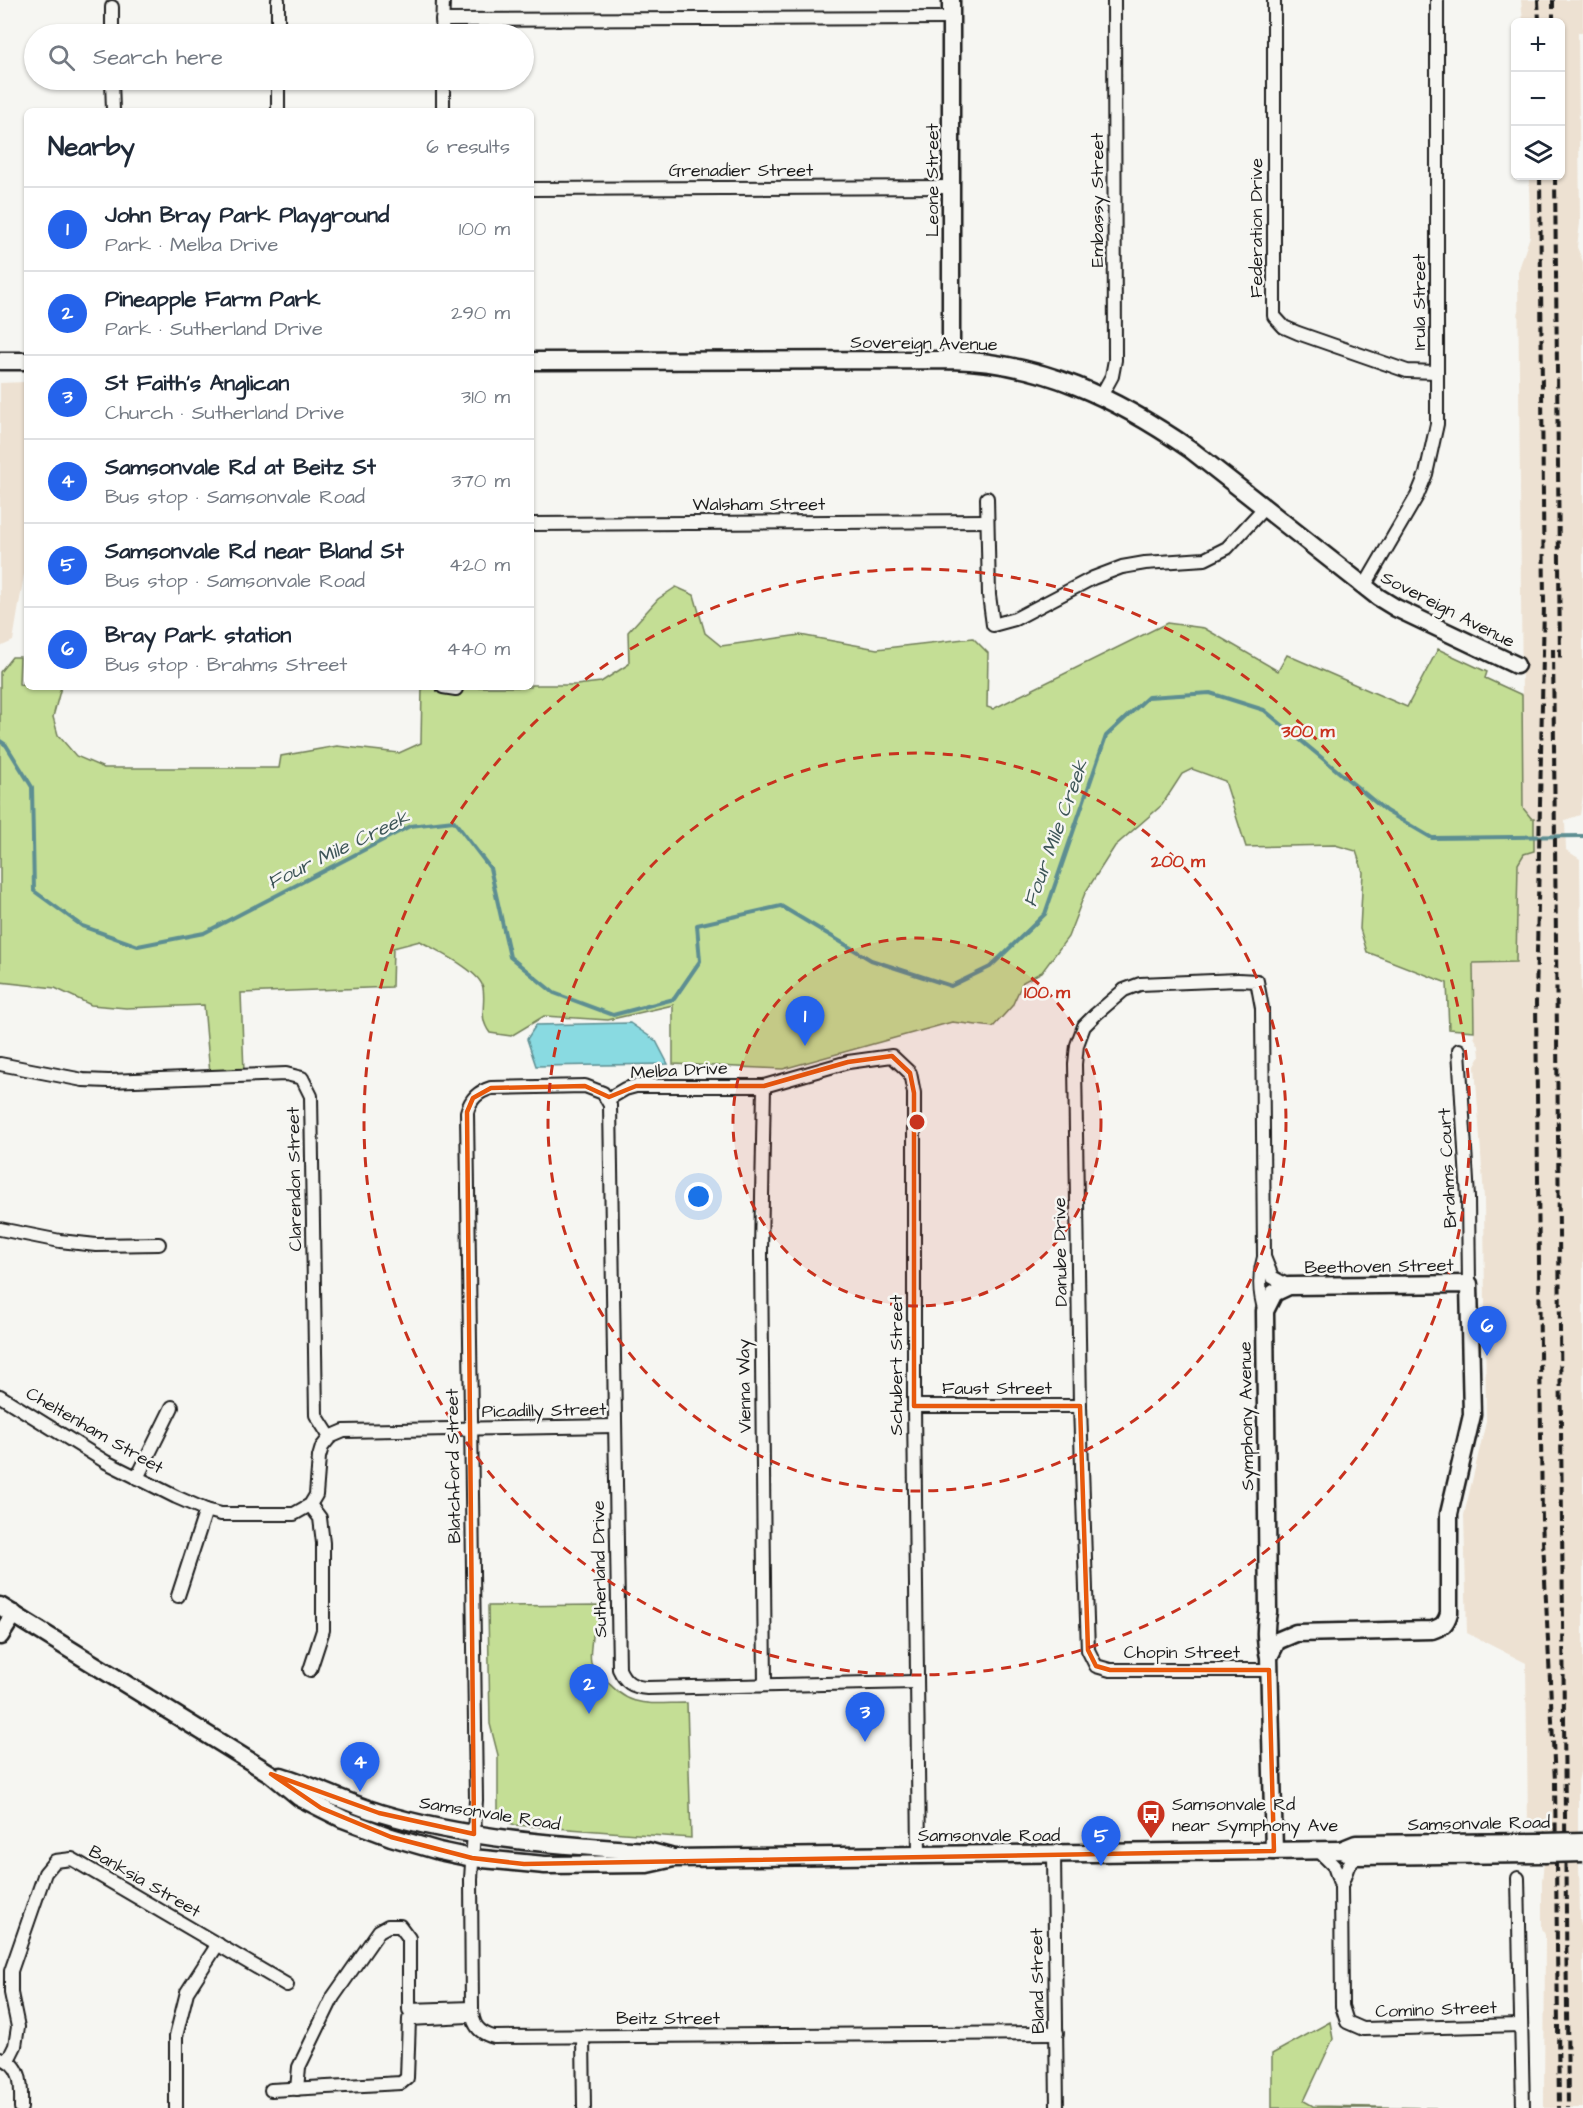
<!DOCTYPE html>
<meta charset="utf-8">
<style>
:root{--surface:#fff;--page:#f6f6f7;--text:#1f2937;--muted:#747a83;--line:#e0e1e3;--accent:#2563eb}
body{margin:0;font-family:"Architects Daughter",sans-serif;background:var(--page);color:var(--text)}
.controls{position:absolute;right:18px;top:18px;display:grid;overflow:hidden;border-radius:9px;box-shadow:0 2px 4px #0004}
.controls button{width:54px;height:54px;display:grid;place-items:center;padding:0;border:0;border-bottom:2px solid var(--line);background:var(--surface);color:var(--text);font:30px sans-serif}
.you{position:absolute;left:699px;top:1197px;width:21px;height:21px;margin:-15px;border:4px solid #fff;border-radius:50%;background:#1a73e8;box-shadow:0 0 0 9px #1a73e833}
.badge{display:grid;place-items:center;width:39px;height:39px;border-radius:50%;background:var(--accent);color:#fff;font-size:20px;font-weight:700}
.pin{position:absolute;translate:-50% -50px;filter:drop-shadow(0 2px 3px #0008)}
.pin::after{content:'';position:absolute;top:32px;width:21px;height:18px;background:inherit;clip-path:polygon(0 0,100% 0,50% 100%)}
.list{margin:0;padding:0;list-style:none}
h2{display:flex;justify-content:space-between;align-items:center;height:78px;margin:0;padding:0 24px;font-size:26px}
h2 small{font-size:20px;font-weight:400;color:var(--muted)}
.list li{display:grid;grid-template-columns:39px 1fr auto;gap:18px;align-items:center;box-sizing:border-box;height:84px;padding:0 24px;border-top:2px solid var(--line)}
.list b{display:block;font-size:22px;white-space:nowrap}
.list p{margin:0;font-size:20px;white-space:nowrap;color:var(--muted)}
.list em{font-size:20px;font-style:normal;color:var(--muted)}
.icon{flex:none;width:33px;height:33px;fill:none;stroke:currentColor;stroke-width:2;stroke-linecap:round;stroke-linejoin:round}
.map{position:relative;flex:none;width:1583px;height:2108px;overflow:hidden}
.search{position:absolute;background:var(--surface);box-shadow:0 2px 4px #0004;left:24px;top:24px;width:510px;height:66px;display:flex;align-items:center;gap:15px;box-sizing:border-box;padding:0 21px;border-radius:33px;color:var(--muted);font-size:22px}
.panel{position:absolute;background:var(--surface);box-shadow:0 2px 4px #0004;left:24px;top:108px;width:510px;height:582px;border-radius:9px}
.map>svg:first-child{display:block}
.built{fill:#ede1d2}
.green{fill:#c4de95;stroke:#707d58;stroke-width:1.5}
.water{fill:#89dae1;stroke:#5d8e92;stroke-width:1.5}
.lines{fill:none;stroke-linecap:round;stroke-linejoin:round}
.stream{stroke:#5d8e92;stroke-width:4}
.street-casing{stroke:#1c1c1c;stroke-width:16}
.secondary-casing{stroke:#1c1c1c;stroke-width:21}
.street{stroke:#f6f6f2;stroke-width:12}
.secondary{stroke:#f6f6f2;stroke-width:16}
.rail{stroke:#1c1c1c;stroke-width:4;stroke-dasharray:9 4.5;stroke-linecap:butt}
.secondary-bridge-casing{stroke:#1c1c1c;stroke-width:21;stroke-linecap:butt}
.secondary-bridge{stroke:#f6f6f2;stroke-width:16}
.marked{fill:none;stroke:#e8590c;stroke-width:4.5;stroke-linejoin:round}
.ring{fill:none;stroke:#c8321e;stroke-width:3;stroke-dasharray:10 8}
.labels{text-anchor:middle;stroke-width:5;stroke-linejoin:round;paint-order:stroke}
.street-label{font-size:18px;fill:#1c1c1c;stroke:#f6f6f2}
.poi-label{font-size:18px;fill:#1c1c1c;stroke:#f6f6f2;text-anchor:start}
.water-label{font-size:20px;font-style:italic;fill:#3d5557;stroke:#f6f6f2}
.centre{fill:#c8321e;stroke:#f6f6f2;stroke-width:3}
.ring-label{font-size:18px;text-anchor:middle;font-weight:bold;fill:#c8321e;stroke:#f6f6f2;stroke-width:5;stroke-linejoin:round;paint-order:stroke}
</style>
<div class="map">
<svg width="1583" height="2108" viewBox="0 0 1583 2108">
<rect width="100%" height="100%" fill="#f6f6f2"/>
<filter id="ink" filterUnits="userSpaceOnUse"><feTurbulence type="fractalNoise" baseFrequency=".0167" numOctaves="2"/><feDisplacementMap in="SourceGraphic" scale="12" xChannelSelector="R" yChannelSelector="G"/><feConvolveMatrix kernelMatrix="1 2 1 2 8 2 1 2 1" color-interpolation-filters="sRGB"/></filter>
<g filter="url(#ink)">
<g class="built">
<path d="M1521,0H1583V32L1578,33L1580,223L1577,247L1583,262V796L1580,815L1565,820L1566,850L1580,859L1583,1132V1759L1578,1781V1831H1544L1528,1828L1526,1663L1467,1633L1464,1515L1486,1422L1484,1198L1475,1066L1480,1057L1479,1046L1474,1037L1473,963L1516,961L1518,863L1524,854L1534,851V818H1531L1523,808L1518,272L1530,236L1529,176H1560V22H1523Z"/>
<path d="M26,382L27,575H24L13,641L0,647V383Z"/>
<path d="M1579,1861L1580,1919L1583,1933V2108H1544L1545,1935L1542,1928V1881L1544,1862Z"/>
</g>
<g class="green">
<path d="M676,587L694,595L705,633L721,646L800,635L877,649L973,638L988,653L987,707L993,709L1167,623L1204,628L1278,671L1287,655L1407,707L1438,649L1487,672L1485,678L1522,695L1523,808L1531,818H1534V851L1524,854L1518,864L1516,962L1473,963L1474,1031L1449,1029L1447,983L1367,952L1360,929L1363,872L1356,851L1335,845L1246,847L1225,781L1192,769L1182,774L1162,805L1115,846L1085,893L1068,937L1042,972L1023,982L1012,1006L993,1027L952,1022L783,1069L673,1064V1005L608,1020L544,1016L511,1036L490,1033C478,1017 486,1005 483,988C481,971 435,950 420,941L393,948L392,987L241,993L244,1072L210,1074L204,1005L126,1008L91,1005L55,988L0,982V672L12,657H20L19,684L22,685L27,645V687H61L53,717L58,735L76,756L104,768H279L281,756L337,746L399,753L421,743L422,687H531V685H576L601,682L629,664L628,632L658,599Z"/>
<path d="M601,1605V1626L592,1635C592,1643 589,1655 591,1663C593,1670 600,1671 603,1676C628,1710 650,1703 687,1703L691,1838L515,1825L500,1819L498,1812V1755L490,1724L488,1606Z"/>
<path d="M1330,2022L1333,2039L1304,2101L1313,2106L1436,2108H1272V2054Z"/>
</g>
<path class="water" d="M630,1023L656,1041L668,1064L536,1066L527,1039L536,1025Z"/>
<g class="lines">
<path class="stream" d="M0,741L6,745L32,787L34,891L82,926L138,946L204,933L410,826L454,821L490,868L510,957L554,993L613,1015L674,999L700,961L697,925L781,906L871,960L951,986L990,967L1045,914L1106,736L1148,697L1210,693L1264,710L1386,811L1432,838L1583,836"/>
<g class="street-casing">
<g id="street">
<path d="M278,0V34"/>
<path d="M1274,0V316L1284,327L1298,333L1407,371L1437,372"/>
<path d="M442,20L951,18"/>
<path d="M112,34V7"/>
<path d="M442,34L443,0"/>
<path d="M112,80L113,111"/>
<path d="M278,80V111"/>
<path d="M443,80V111"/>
<path d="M531,189L951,187"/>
<path d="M1101,396L1112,376L1115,360L1114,0"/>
<path d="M987,498L989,595L993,625L1015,619L1093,578L1122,567L1145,563L1205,559L1227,548L1264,508"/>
<path d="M531,524L987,521"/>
<path d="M1364,587L1417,496L1426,474L1437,424V0"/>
<path d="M443,687L456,689"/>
<path d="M1459,1050L1468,1198L1469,1284"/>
<path d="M0,1064L83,1080L109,1081L286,1074L302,1078L311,1096L316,1415L330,1437L322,1447L319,1457L316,1495L310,1505L294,1514H221L206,1510L176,1497L106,1462L0,1396"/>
<path d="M764,1086L761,1252L765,1685"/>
<path d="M608,1099L625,1089L636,1086H764L848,1062L892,1056L910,1073L914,1093V1406L919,1855"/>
<path d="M0,1229L60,1241L96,1245L159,1244"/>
<path d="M1264,1257L1272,1277L1289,1286"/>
<path d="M1265,1311C1259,1294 1259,1274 1264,1257L1262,1008L1257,981L1238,980L1140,984L1124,990L1096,1014L1084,1026L1077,1045L1075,1064L1080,1406L1088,1650L1096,1666L1110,1670H1269"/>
<path d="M914,1406H1080"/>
<path d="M330,1437L344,1431L615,1426"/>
<path d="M137,1478L172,1407"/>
<path d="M178,1596L206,1510"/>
<path d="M310,1670L323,1630V1543L320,1518L310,1505"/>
<path d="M916,1682L647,1688C632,1687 625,1682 619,1669L610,1105L603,1093L585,1086L491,1088C478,1092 471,1098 467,1112L476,1800L471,1879L472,2008C472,2024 478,2033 494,2037L1057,2033"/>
<path d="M1319,1851L1334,1866L1341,1886"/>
<path d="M1054,1854L1057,2108"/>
<path d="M1356,1856L1348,1866L1341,1886L1342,2006L1347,2022L1363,2029L1521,2025"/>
<path d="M1518,1878L1523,2108"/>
<path d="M583,2036L584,2108"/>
<path d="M0,2058C24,2064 21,2088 21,2108"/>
<path d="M8,2060L15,2046L18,2027L11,1993V1971L45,1873L55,1861L72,1859L287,1985"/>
<path d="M297,2089L299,2067L333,1997L379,1931L388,1926H400L409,1938V2010L472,2008"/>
<path d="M271,2090L401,2083L407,2078L409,2019L468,2016"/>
<path d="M176,2108V2036L187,1992L218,1944"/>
</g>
</g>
<g class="secondary-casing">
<g id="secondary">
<path d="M951,0V360"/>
<path d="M0,361H27"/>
<path d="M531,361L951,360C1042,362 1116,398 1190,449L1378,597L1396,608L1516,665"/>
<path d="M0,1606L271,1774L299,1797L343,1819L391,1837L439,1851L472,1858L545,1865L647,1864L674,1858L1341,1850L1356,1856L1544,1854"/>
<path d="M0,1636L14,1614"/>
<path d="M1269,1657L1277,1641L1296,1633L1432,1630C1442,1627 1446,1624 1449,1613V1514L1472,1415L1469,1284L1289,1286L1274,1293L1265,1311L1268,1612C1265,1627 1265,1642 1269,1657L1274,1851"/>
<path d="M281,1776C315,1786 346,1803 380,1813C466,1839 558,1845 647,1851L670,1857"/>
<path d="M1341,1850L1356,1844L1544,1842"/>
</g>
</g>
<use href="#street" class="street"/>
<use href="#secondary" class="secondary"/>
<g class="rail">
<path d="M1538,0L1539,22"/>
<path d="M1553,0V22"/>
<path d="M1540,176L1544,604L1536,1003L1537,1093L1542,1520L1555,1781L1559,2108"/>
<path d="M1555,176L1560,659"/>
<path d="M1553,649L1568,2108"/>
</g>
<g class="secondary-bridge-casing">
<g id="secondary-bridge">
<path d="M1544,1842L1583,1841"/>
<path d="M1544,1854L1583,1853"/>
</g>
</g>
<use href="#secondary-bridge" class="secondary-bridge"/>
</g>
</g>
<path class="marked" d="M892,1056L910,1073L914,1093V1406H1080L1088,1650L1096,1666L1110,1670H1269L1274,1851L524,1864L472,1858L391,1837L321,1808L271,1774L379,1813L474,1834L467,1112L473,1098L491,1088L585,1086L609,1097L636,1086H764L848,1062Z"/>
<circle cx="917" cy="1122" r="184" fill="#c8321e" fill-opacity=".12"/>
<g class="ring">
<circle cx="917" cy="1122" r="184"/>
<circle cx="917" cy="1122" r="369"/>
<circle cx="917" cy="1122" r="553"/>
</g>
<defs>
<g id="bus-pin" transform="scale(1.5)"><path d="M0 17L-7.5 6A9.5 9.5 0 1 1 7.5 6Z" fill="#c8321e" stroke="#f6f6f2"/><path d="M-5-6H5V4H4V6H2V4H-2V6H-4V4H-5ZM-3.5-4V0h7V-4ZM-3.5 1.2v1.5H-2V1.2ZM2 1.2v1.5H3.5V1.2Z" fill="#fff"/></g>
</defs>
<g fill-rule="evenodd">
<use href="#bus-pin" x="1151" y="1814"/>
</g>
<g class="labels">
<g class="street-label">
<text x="741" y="176">Grenadier Street</text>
<text transform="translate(932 180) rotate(-90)" y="6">Leone Street</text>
<text transform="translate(1097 200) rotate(-90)" y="6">Embassy Street</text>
<text transform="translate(1256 228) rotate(-90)" y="6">Federation Drive</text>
<text transform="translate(1419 302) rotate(-90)" y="6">Irula Street</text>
<text transform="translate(924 343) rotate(1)" y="6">Sovereign Avenue</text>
<text x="759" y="510">Walsham Street</text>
<text transform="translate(1448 609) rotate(27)" y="6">Sovereign Avenue</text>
<text transform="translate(679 1070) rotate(-3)" y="6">Melba Drive</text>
<text transform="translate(1447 1168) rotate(-93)" y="6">Brahms Court</text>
<text transform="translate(294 1179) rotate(-91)" y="6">Clarendon Street</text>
<text transform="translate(1060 1252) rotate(-91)" y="6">Danube Drive</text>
<text transform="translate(1379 1266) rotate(-1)" y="6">Beethoven Street</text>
<text transform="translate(896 1365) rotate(-90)" y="6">Schubert Street</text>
<text transform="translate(744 1386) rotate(-91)" y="6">Vienna Way</text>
<text x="997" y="1394">Faust Street</text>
<text transform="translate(544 1410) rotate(-1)" y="6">Picadilly Street</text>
<text transform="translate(1246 1416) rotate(-91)" y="6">Symphony Avenue</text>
<text transform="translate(95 1430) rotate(30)" y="6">Cheltenham Street</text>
<text transform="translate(453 1466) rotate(-91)" y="6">Blatchford Street</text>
<text transform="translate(599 1569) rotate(-91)" y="6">Sutherland Drive</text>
<text x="1182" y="1658">Chopin Street</text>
<text transform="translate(490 1813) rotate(9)" y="6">Samsonvale Road</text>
<text transform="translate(1479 1823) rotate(-1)" y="6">Samsonvale Road</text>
<text x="989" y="1841">Samsonvale Road</text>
<text transform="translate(145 1881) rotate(30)" y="6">Banksia Street</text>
<text transform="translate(1037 1981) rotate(-91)" y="6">Bland Street</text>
<text transform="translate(1436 2009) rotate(-2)" y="6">Comino Street</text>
<text x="668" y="2024">Beitz Street</text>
</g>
<g class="poi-label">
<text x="1172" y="1810">Samsonvale Rd<tspan x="1172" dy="21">near Symphony Ave</tspan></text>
</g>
<g class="water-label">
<text transform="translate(1055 833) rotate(-70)" y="7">Four Mile Creek</text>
<text transform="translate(338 849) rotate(-26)" y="7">Four Mile Creek</text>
</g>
</g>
<circle cx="917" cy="1122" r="9" class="centre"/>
<g class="ring-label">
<text x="1308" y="737">300 m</text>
<text x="1178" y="867">200 m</text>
<text x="1047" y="998">100 m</text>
</g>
</svg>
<div class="controls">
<button>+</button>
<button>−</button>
<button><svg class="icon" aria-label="layers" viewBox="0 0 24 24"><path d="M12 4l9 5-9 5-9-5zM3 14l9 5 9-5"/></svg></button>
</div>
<div class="you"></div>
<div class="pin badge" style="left:805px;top:1046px">1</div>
<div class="pin badge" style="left:589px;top:1714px">2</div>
<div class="pin badge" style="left:865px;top:1742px">3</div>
<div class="pin badge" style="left:360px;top:1792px">4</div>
<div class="pin badge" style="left:1101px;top:1866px">5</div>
<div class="pin badge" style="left:1487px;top:1356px">6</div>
<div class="search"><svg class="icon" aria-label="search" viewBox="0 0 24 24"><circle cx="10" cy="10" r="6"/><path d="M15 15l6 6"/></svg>Search here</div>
<section class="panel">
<h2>Nearby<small>6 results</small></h2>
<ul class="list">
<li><span class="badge">1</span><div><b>John Bray Park Playground</b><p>Park · Melba Drive</p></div><em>100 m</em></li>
<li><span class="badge">2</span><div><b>Pineapple Farm Park</b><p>Park · Sutherland Drive</p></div><em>290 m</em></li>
<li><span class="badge">3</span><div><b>St Faith's Anglican</b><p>Church · Sutherland Drive</p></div><em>310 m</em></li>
<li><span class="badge">4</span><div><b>Samsonvale Rd at Beitz St</b><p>Bus stop · Samsonvale Road</p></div><em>370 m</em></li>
<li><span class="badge">5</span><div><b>Samsonvale Rd near Bland St</b><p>Bus stop · Samsonvale Road</p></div><em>420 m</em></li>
<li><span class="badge">6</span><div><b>Bray Park station</b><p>Bus stop · Brahms Street</p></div><em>440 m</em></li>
</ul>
</section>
</div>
